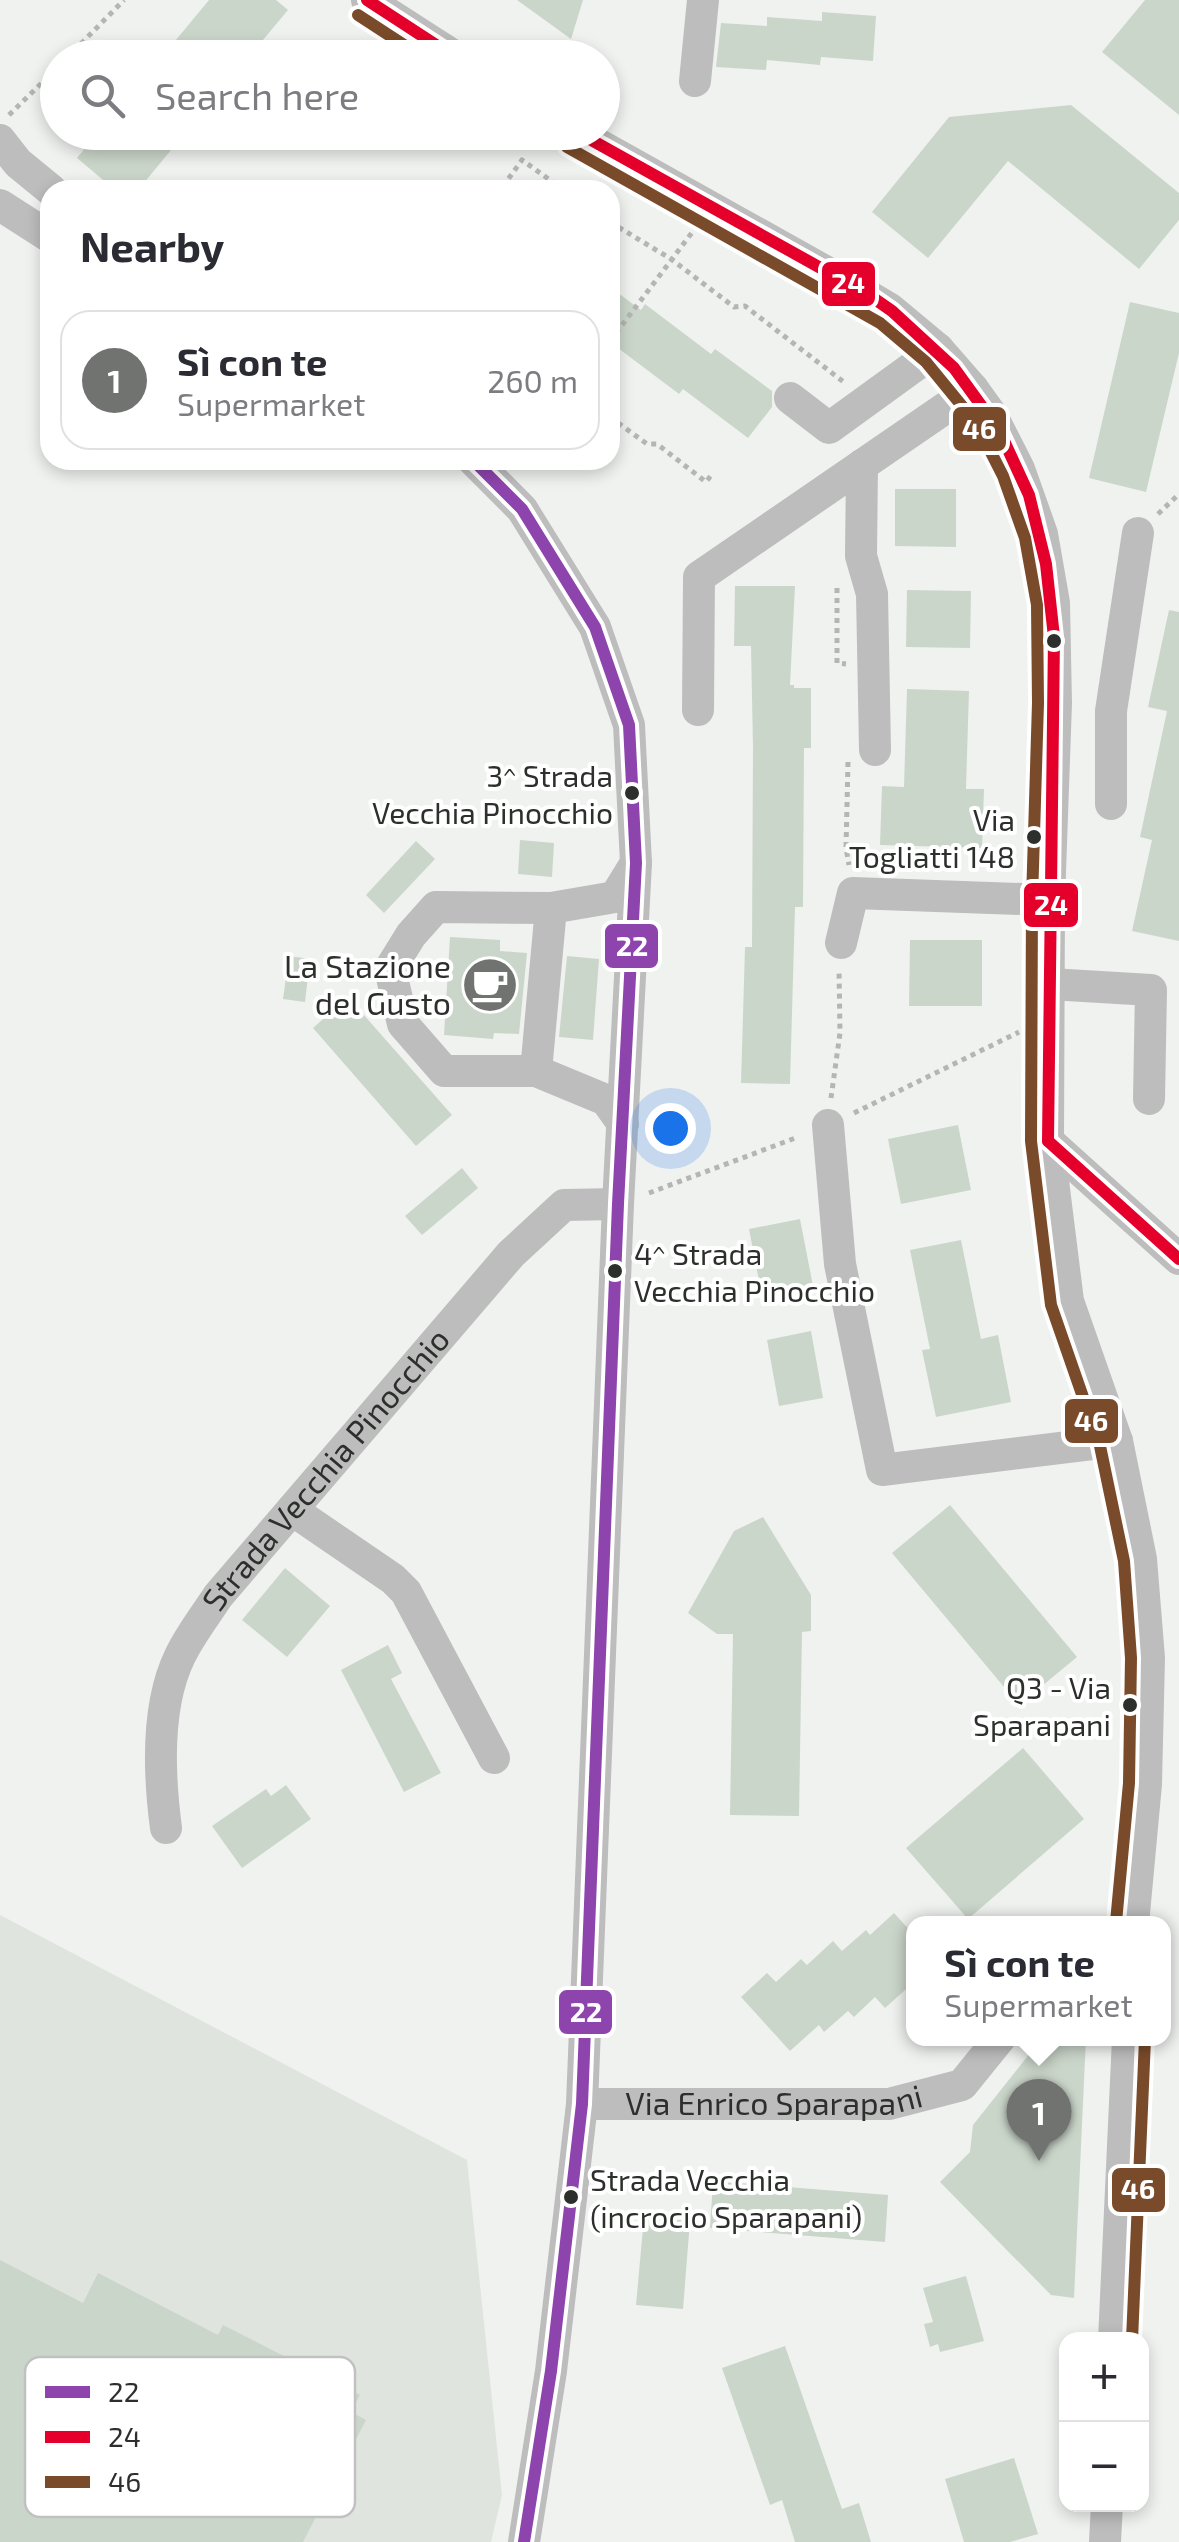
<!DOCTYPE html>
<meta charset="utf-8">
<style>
:root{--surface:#fff;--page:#f7f7f7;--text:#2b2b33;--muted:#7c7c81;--line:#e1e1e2;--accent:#717371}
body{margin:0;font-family:"Exo 2",sans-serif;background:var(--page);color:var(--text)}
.controls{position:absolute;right:30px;bottom:30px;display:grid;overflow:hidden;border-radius:20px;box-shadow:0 5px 15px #0003}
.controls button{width:90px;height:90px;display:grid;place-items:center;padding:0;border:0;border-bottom:2px solid var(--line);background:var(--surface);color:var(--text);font:50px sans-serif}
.you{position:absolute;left:670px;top:1128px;width:35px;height:35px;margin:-25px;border:8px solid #fff;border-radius:50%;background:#1a73e8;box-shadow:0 0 0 15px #1a73e833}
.badge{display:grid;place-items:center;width:65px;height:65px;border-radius:50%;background:var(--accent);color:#fff;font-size:32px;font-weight:700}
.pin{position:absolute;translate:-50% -82px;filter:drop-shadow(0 2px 5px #0008)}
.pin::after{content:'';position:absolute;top:52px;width:35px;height:30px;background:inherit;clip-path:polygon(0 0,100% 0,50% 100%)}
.popup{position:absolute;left:906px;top:1916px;width:265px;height:130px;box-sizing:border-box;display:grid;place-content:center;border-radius:20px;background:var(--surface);filter:drop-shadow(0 2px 8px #0005);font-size:32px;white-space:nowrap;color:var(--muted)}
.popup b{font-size:38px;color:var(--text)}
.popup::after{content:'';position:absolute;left:50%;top:100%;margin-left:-20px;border:20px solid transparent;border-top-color:var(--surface)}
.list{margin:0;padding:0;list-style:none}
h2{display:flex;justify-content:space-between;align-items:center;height:130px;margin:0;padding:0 40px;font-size:42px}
h2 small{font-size:32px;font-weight:400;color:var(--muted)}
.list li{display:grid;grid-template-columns:65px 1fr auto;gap:30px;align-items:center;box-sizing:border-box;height:140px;margin:0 20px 20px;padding:0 20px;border:2px solid var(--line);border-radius:30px}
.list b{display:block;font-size:38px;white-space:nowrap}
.list p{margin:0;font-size:32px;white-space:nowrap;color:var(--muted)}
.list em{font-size:32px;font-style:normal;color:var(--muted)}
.icon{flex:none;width:55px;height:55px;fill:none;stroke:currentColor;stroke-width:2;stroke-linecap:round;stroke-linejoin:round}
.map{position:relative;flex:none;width:1179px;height:2542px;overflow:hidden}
.search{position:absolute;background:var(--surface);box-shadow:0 5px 15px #0003;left:40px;top:40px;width:580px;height:110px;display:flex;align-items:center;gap:25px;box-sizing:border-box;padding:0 35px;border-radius:55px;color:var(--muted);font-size:38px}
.panel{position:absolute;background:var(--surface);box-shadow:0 5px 15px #0003;left:40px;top:180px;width:580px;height:290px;border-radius:30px}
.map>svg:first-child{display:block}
.built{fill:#dfe4de}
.building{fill:#cbd6ca}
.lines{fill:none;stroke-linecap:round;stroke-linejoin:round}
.path{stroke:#b4b5b4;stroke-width:5;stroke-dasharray:5 5;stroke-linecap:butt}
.minor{stroke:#bdbdbd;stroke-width:32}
.bus-1-casing{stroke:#fff;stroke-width:20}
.bus-2-casing{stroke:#fff;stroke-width:20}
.bus-3-casing{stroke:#fff;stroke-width:20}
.bus-1{stroke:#8e44ad;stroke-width:12}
.bus-2{stroke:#e4002b;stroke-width:12}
.bus-3{stroke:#7a4b2a;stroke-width:12}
.bus-dot{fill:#2d2f2d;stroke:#fff;stroke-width:4}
.labels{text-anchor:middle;stroke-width:8;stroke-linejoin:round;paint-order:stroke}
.bus-label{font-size:30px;fill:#2d2f2d;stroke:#fff;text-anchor:end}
.poi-label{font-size:32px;fill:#2d2f2d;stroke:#fff;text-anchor:end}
.street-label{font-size:32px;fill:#2d2f2d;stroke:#fff}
.key{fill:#fff;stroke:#c0c1c0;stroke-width:2.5}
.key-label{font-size:28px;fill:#2d2f2d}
.line-badge{stroke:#fff;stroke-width:4}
.badge-label{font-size:28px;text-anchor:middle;font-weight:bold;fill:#fff}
</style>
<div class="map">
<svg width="1179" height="2542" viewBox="0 0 1179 2542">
<rect width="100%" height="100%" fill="#f0f2f0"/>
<path class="built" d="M0,1915L467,2160L502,2495L491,2542H0Z"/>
<g class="building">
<path d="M209,0H276L288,10L248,58H161Z"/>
<path d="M517,0H583L571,39Z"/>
<path d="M1145,0H1179V115L1102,52Z"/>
<path d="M822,12L876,16L873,61L821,57L820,65L767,60L766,70L716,67L721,23L767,26V17L822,21Z"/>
<path d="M1071,105L1179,193V220L1139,269L1008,161L928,258L872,212L949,117Z"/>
<path d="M98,132H186L138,190H115L77,158Z"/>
<path d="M610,287L641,310L645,304L711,354L715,349L772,391V407L748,438L683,389L679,394L610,342Z"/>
<path d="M1130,302L1179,313V353L1146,492L1089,478Z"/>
<path d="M895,489H956V547L895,546Z"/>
<path d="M735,586H795L790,685H794V688H811V748H804L803,907H795L790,1084L741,1083L745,947H752L753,748L751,646H734Z"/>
<path d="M907,590L971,591L970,648L906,647Z"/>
<path d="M1169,610L1179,612V941L1132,931L1152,840L1140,837L1167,711L1148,707Z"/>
<path d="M907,689L969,691L966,789H984L982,848L880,845L882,786L904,787Z"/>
<path d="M520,840L554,843L552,877L518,874Z"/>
<path d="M416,841L435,859L384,913L366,895Z"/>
<path d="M450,937L500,940V951L527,953L519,1034L494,1033L493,1039L444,1035Z"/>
<path d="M910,940H982V1006H909Z"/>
<path d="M289,956L310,959L305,1002L283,999Z"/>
<path d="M567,956L599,959L593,1040L559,1037Z"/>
<path d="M348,997L452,1115L416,1146L313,1028Z"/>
<path d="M958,1125L971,1190L901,1204L888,1139Z"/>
<path d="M462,1168L478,1188L422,1235L405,1216Z"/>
<path d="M800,1219L813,1286L762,1296L749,1229Z"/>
<path d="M961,1240L981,1339L998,1335L1011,1402L936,1417L922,1350L930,1349L910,1250Z"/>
<path d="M811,1331L823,1398L779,1406L767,1340Z"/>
<path d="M950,1505L1077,1657L1019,1705L892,1553Z"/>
<path d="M763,1517L811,1595V1631L802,1632L799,1816L730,1815L733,1634H717L688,1613L734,1531Z"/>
<path d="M285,1568L330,1606L287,1657L242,1620Z"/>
<path d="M388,1645L402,1673L391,1679L441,1773L404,1792L341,1670Z"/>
<path d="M1023,1748L1084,1819L968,1919L906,1848Z"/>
<path d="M286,1785L311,1819L242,1868L212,1826L266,1789L271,1796Z"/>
<path d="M894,1913L914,1935V1982L885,2008L875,1997L854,2017L848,2011L824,2032L819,2025L790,2051L741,1997L767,1973L776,1982L801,1959L807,1965L833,1941L842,1951L866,1930L870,1935Z"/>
<path d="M1042,2038H1086L1074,2298L1051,2295L940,2182L970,2152L973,2125Z"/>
<path d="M713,2181L888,2195L885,2242L710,2228Z"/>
<path d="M644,2217L690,2221L683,2309L636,2305Z"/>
<path d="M0,2260L83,2303L98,2273L218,2335L223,2325L360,2395L351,2412L366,2420L303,2542H0Z"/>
<path d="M966,2276L984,2341L940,2352L938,2344L930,2347L924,2324L933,2322L923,2288Z"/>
<path d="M785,2346L842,2509L859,2503L871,2542H795L782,2500L770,2505L722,2368Z"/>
<path d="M1014,2458L1038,2534L1010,2542H964L945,2479Z"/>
</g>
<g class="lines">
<g class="path">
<path d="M67,58L124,0"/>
<path d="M9,115L58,67"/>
<path d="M494,190L501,189L522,160L564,190"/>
<path d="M610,222L671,259L734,307L745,306L845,383"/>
<path d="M610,341L694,230"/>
<path d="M610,417L647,444H657L706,482L713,473"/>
<path d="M1158,514L1179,494"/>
<path d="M837,588V663L846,664"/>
<path d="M848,762L846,848L849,865"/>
<path d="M831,1098L840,1033L839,969"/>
<path d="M854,1113L1019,1032"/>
<path d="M649,1193L798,1137"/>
</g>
<g class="minor">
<path d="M367,0L457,58"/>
<path d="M695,81L703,0"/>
<path d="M576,132L848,284L890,309L938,349L973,389L991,414L1019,469L1042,534L1054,603L1056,703L1049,900L1048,1141L1068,1301L1117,1441L1141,1559L1149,1658L1146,1784L1133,1924"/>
<path d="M0,140L18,163L51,190"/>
<path d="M0,205L50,237"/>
<path d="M790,398L829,428L938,349"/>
<path d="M473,460L522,509L595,627L629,725L636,863L618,1204L582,2104L551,2371L524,2542"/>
<path d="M862,465L861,556L872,594L875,750"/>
<path d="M698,710L699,577L973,389"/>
<path d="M1111,804V711L1138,533"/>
<path d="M841,943L853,893L1049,900"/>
<path d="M1050,984L1151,990L1149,1099"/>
<path d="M536,1071H444L403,1024L390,969L411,935L436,907L551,908"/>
<path d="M623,1124L606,1100L536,1071L551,908L615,897L636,863"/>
<path d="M828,1125L840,1264L882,1470L1117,1441"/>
<path d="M1048,1141L1179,1259"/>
<path d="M292,1510L393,1579L406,1592L494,1758"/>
<path id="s1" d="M166,1828C159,1775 156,1705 180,1656C190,1635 205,1616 218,1596L511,1254L564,1205L618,1204"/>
<path id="s2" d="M582,2104H889L962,2085L1000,2038"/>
<path d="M1114,2340L1128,2038"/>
<path d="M1105,2542L1107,2504"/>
</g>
<g class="bus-1-casing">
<path id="bus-1" d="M473,460L522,509L595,627L629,725L636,863L618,1204L582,2104L551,2371L524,2542"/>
</g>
<g class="bus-2-casing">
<g id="bus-2">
<path d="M367,0L456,58"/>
<path d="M577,132L869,295L892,311L954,368L999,430L1029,495L1046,564L1054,637L1048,1141"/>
<path d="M1048,1141L1179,1259"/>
</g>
</g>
<g class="bus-3-casing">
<g id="bus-3">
<path d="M358,15L424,58"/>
<path d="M567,147L880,323L926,362L976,423L1003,476L1025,538L1037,605L1038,703L1032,900L1031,1141L1051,1305L1100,1446L1124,1561L1131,1658L1129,1783L1116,1922"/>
<path d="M1132,2340L1145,2039"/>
</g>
</g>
<use href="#bus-1" class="bus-1"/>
<use href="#bus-2" class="bus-2"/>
<use href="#bus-3" class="bus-3"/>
</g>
<defs>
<g id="cafe-disc" transform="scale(2.875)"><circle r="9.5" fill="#717371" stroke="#fff"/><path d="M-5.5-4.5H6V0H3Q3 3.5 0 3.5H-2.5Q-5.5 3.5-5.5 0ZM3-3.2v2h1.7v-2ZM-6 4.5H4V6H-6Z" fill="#fff"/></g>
</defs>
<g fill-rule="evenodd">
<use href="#cafe-disc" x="490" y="985"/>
</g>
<g class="bus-dot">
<circle cx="1054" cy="641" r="9"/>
<circle cx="632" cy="793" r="9"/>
<circle cx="1034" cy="837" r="9"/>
<circle cx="615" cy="1271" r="9"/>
<circle cx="1130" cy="1705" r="9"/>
<circle cx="571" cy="2197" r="9"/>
</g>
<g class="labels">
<g class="bus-label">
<text x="613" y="787">3^ Strada<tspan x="613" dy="37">Vecchia Pinocchio</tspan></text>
<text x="1015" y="831">Via<tspan x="1015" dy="37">Togliatti 148</tspan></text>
<text x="634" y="1265" text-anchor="start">4^ Strada<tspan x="634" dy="37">Vecchia Pinocchio</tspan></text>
<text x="1111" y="1699">Q3 - Via<tspan x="1111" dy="37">Sparapani</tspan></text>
<text x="590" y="2191" text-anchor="start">Strada Vecchia<tspan x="590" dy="37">(incrocio Sparapani)</tspan></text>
</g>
<g class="poi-label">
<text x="451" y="978">La Stazione<tspan x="451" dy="37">del Gusto</tspan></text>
</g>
<g class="street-label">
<text dy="11" stroke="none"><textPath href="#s1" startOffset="412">Strada Vecchia Pinocchio</textPath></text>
<text dy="11" stroke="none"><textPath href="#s2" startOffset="192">Via Enrico Sparapani</textPath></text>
</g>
</g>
<rect x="25" y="2357" width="330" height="160" rx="15" class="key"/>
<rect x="45" y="2386" width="45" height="12" fill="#8e44ad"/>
<rect x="45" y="2431" width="45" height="12" fill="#e4002b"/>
<rect x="45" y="2476" width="45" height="12" fill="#7a4b2a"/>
<g class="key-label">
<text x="108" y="2402">22</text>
<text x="108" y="2447">24</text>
<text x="108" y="2492">46</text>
</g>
<g class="line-badge">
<rect x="820" y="260" width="57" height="48" rx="10" fill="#e4002b"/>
<rect x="951" y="405" width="57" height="48" rx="10" fill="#7a4b2a"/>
<rect x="1022" y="881" width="58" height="48" rx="10" fill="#e4002b"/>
<rect x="603" y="922" width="57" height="48" rx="10" fill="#8e44ad"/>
<rect x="1063" y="1397" width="57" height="48" rx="10" fill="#7a4b2a"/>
<rect x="557" y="1988" width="57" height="48" rx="10" fill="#8e44ad"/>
<rect x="1110" y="2166" width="57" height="48" rx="10" fill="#7a4b2a"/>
</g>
<g class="badge-label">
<text x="848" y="293">24</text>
<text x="979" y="439">46</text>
<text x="1051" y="915">24</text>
<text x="632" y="956">22</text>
<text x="1091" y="1431">46</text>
<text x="586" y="2022">22</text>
<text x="1138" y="2199">46</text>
</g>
</svg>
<div class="controls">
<button>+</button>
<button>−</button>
</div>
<div class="you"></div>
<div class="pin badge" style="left:1039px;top:2161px">1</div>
<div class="popup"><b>Sì con te</b>Supermarket</div>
<div class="search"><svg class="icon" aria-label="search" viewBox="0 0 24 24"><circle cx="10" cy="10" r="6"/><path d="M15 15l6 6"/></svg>Search here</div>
<section class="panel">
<h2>Nearby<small></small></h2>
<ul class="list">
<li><span class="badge">1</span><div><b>Sì con te</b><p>Supermarket</p></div><em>260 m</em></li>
</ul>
</section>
</div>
